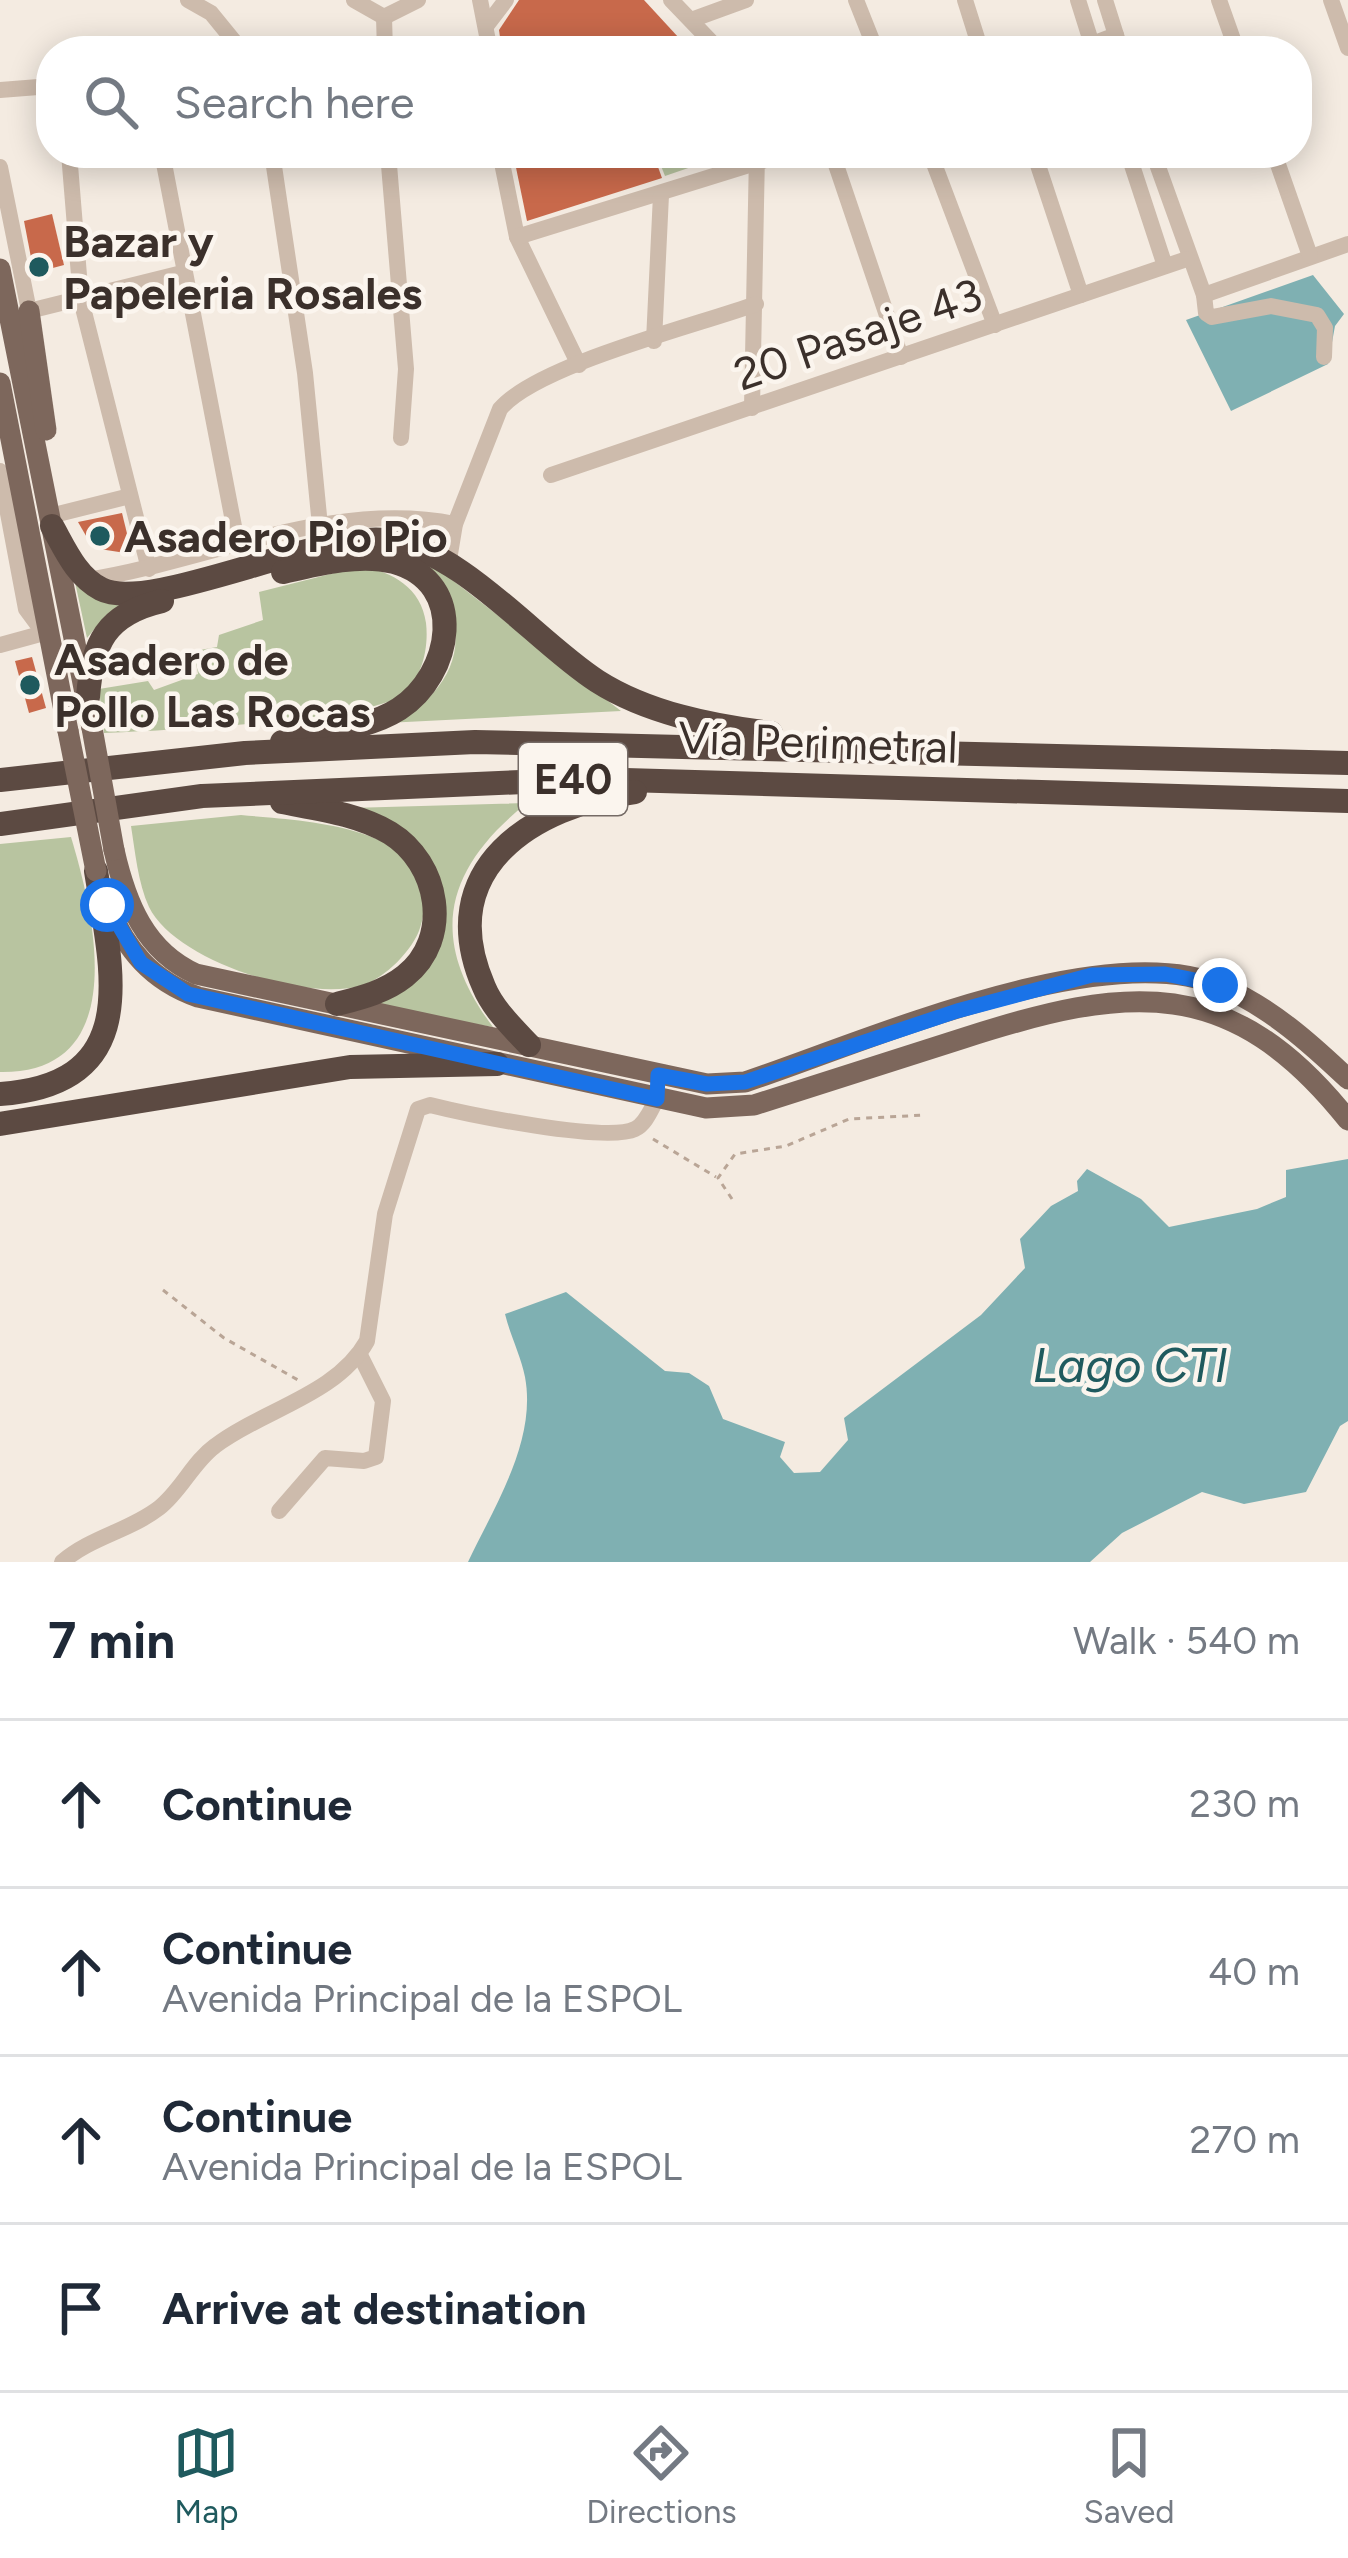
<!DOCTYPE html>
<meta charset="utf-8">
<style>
:root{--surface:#fff;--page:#f2f2f3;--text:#1f2937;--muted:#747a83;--line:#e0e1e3;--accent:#1f5a5e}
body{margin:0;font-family:Figtree,sans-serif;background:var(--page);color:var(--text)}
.stop{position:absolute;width:36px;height:36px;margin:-27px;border:9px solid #1a73e8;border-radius:50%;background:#fff}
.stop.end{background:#1a73e8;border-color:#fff;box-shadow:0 3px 12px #0008}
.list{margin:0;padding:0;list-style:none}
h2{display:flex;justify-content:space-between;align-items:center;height:156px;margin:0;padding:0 48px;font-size:51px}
h2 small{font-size:39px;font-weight:400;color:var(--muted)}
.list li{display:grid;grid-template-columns:78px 1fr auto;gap:36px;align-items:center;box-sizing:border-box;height:168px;padding:0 48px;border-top:3px solid var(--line)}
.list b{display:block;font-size:45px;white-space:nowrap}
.list p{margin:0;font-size:39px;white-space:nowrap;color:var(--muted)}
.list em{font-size:39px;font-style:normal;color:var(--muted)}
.icon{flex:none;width:66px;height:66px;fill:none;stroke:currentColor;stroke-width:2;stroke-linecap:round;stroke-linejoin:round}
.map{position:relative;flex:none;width:1348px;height:1562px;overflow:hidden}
.search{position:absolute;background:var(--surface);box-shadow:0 6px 30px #0003;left:36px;right:36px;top:36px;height:132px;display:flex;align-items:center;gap:30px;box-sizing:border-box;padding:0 42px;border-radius:48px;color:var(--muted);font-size:45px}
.sheet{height:828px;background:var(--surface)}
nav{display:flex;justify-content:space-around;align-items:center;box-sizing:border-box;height:168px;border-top:3px solid var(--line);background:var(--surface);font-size:33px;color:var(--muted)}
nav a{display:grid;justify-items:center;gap:6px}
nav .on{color:var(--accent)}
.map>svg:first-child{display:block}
.green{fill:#b8c4a0}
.water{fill:#7fb0b2}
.building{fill:#c8694b}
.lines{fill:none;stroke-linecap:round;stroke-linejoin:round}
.path{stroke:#b9a596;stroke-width:3;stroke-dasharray:6 6;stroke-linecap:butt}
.minor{stroke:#cdbbac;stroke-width:16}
.major{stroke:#7d675c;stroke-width:21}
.highway{stroke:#5c4a42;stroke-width:24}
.major-bridge{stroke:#7d675c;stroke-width:21}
.route{stroke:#1a73e8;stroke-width:15}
.poi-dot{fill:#1f5a5e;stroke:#fbf5ee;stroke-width:4.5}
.labels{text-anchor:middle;stroke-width:9;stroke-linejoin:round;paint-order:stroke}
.shield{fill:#fbf5ee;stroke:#756b66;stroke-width:3}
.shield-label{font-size:42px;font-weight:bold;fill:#3b302b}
.poi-label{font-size:45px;font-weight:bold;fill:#3b302b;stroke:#fbf5ee;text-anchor:start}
.street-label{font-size:45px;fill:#3b302b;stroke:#fbf5ee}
.water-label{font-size:48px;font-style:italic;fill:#1f5a5e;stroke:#fbf5ee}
</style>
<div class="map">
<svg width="1348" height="1562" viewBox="0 0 1348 1562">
<rect width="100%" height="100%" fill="#f4ebe1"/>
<g class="green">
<path d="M656,153H732L665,176Z"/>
<path d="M416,560L442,572L621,711L386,723C425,711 464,671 454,624C450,604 427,578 416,560Z"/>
<path d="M362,566C393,573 421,587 426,623C429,648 422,682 398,697C360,721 158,731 104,733L99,689L148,681L154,690L198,674L194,651L217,647L219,635L263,620L259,592Z"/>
<path d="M75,582L129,600L106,615L87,638Z"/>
<path d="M527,803C444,869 427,939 493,1027L373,1007L425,961L427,858L350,808Z"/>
<path d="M241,815C303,821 453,824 420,928C413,950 385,978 363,985C307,1003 175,961 149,907C138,883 135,851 131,826Z"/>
<path d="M71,837C95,917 132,1074 0,1072V844Z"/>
</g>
<g class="water">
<path d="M1313,275L1344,314L1335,326L1328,364L1231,411L1186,320Z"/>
<path d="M1348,1159V1421L1340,1426L1306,1492L1244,1504L1202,1492L1122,1533L1090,1562H468C494,1507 537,1441 525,1377C521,1356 510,1335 505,1314L566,1292L665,1371L689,1373L709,1386L723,1419L785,1442L780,1457L794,1473L820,1472L848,1440L844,1418L981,1315L1025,1268L1020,1239L1051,1206L1078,1191L1077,1181L1087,1169L1141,1199L1169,1227L1257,1209L1286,1197V1170Z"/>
</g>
<g class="building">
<path d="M519,0H644L679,38L652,51H502L499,30Z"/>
<path d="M513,153H653L662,178L527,221Z"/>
<path d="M52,214L64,265L34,273L24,221Z"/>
<path d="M122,513L132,554L93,548L78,522Z"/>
<path d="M32,657L46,708L29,713L15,661Z"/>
</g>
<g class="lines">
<g class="path">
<path d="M653,1139L716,1177"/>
<path d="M732,1199L718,1178L735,1154L786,1146L849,1119L925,1115"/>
<path d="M163,1290L224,1338L298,1380"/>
</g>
<g class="minor">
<path d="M188,0L211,13L242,51"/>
<path d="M354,0L384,17L418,0"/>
<path d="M480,0L490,51"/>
<path d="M671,0L720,51"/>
<path d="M856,0L875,48L869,51"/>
<path d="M965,0L981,51"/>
<path d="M1078,0L1094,51"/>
<path d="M1105,0L1121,51"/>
<path d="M1219,0L1237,51"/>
<path d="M1331,0L1348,48"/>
<path d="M384,17L385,51"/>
<path d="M691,20L746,0"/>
<path d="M487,25L506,0"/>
<path d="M1074,51L1116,35"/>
<path d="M0,90L51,86"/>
<path d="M69,153L81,300L149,569"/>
<path d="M162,153L238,547"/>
<path d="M272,153L305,373L320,526"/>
<path d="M388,153L406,369L401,438"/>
<path d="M500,153L517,237L579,365"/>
<path d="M832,153L901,357"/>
<path d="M930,153L995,325"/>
<path d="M1034,153L1081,295"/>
<path d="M1128,153L1165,266"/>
<path d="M1153,153L1204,295L1348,244"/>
<path d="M1274,153L1310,256"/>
<path d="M0,167L29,311L182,273"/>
<path d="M517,237L788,153"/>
<path d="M1204,295L1206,313L1212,317L1271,306L1317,315L1325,328L1324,357"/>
<path d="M654,341L661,195"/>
<path d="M752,408L757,154"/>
<path d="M0,471L26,609L49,640"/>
<path d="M551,475L1187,259"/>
<path d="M50,516L130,496"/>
<path d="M448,566L455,524L500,409C537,365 695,326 756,304"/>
<path d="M87,580C208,561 332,499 455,524"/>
<path d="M0,645L44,633"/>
<path d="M279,1511L325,1458L364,1461L376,1457L383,1401L360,1355"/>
<path d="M62,1562C91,1537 129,1531 159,1508C181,1491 193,1462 215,1446C262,1410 337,1395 367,1341L385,1214L418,1109L430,1105C466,1114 606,1143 635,1129C646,1124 651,1109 657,1099"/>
</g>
<g class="major">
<path d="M0,269L92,728"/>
<path d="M29,311L46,430"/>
<path d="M0,383L68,731"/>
<path d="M114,850C126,903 145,951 196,974L707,1084L745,1082C862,1043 1107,934 1223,987C1271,1008 1310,1043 1348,1079"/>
<path d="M108,906C126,950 152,981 198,997L706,1108L754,1105C824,1083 894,1061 964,1038C1128,985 1231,973 1348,1120"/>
</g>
<g class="highway">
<path d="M52,526C65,549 76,576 101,589C149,614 316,532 386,540C462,549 535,641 597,681C647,713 712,726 771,733"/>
<path d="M88,697C92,643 106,614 162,601"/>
<path d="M282,742C320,732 366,730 399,709C452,675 469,583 394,562C360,553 317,564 283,572"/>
<path d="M0,780L245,753L475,742L1348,763"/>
<path d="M282,802C318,809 358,814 390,833C439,863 453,938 405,976C385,992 360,998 337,1004"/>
<path d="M0,824L202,796L591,779L1348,801"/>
<path d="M529,1045C513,1028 493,1009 484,987C432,869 533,805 635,792"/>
<path d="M0,1094C144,1084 112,972 96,871"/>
<path d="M0,1124L350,1067L497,1064"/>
</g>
<g class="major-bridge">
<path d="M92,728L114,850"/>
<path d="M68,731L96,871"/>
</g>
</g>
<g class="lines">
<path class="route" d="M107,905L141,963L188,994L657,1099L658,1075L707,1084L745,1082L957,1011L1092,975L1165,974L1220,985"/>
</g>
<g class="poi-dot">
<circle cx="39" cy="267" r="12"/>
<circle cx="100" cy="536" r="12"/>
<circle cx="30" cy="685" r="12"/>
</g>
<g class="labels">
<rect class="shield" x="519" y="743" width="108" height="72" rx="9"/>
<g class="shield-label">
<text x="573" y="794">E40</text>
</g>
<g class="poi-label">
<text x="63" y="257">Bazar y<tspan x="63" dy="52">Papeleria Rosales</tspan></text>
<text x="124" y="552">Asadero Pio Pio</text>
<text x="54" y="675">Asadero de<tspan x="54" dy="52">Pollo Las Rocas</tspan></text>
</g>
<g class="street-label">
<text transform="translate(858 334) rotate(-19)" y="16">20 Pasaje 43</text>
<text transform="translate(818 742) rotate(2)" y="16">Vía Perimetral</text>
</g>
<g class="water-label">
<text x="1130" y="1382">Lago CTI</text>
</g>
</g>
</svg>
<div class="stop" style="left:107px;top:905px"></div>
<div class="stop end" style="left:1220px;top:985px"></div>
<div class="search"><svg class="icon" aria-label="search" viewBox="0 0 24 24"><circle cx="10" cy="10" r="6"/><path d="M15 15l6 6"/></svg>Search here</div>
</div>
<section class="sheet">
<h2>7 min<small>Walk · 540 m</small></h2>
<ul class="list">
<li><svg class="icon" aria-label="ahead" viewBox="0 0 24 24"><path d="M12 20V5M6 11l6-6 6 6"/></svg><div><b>Continue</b></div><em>230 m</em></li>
<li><svg class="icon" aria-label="ahead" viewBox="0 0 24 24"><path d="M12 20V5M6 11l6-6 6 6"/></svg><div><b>Continue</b><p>Avenida Principal de la ESPOL</p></div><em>40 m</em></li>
<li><svg class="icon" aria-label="ahead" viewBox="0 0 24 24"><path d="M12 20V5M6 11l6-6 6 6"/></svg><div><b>Continue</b><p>Avenida Principal de la ESPOL</p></div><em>270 m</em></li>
<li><svg class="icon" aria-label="arrive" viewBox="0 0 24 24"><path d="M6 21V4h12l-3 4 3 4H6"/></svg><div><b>Arrive at destination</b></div></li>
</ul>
</section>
<nav>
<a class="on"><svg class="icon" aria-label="map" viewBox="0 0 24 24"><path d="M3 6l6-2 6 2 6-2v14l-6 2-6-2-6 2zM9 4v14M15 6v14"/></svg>Map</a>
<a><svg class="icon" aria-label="directions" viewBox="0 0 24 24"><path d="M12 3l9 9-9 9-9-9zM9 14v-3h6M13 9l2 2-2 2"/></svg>Directions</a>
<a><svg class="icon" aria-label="saved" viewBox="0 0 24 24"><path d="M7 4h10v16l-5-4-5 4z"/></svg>Saved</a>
</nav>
